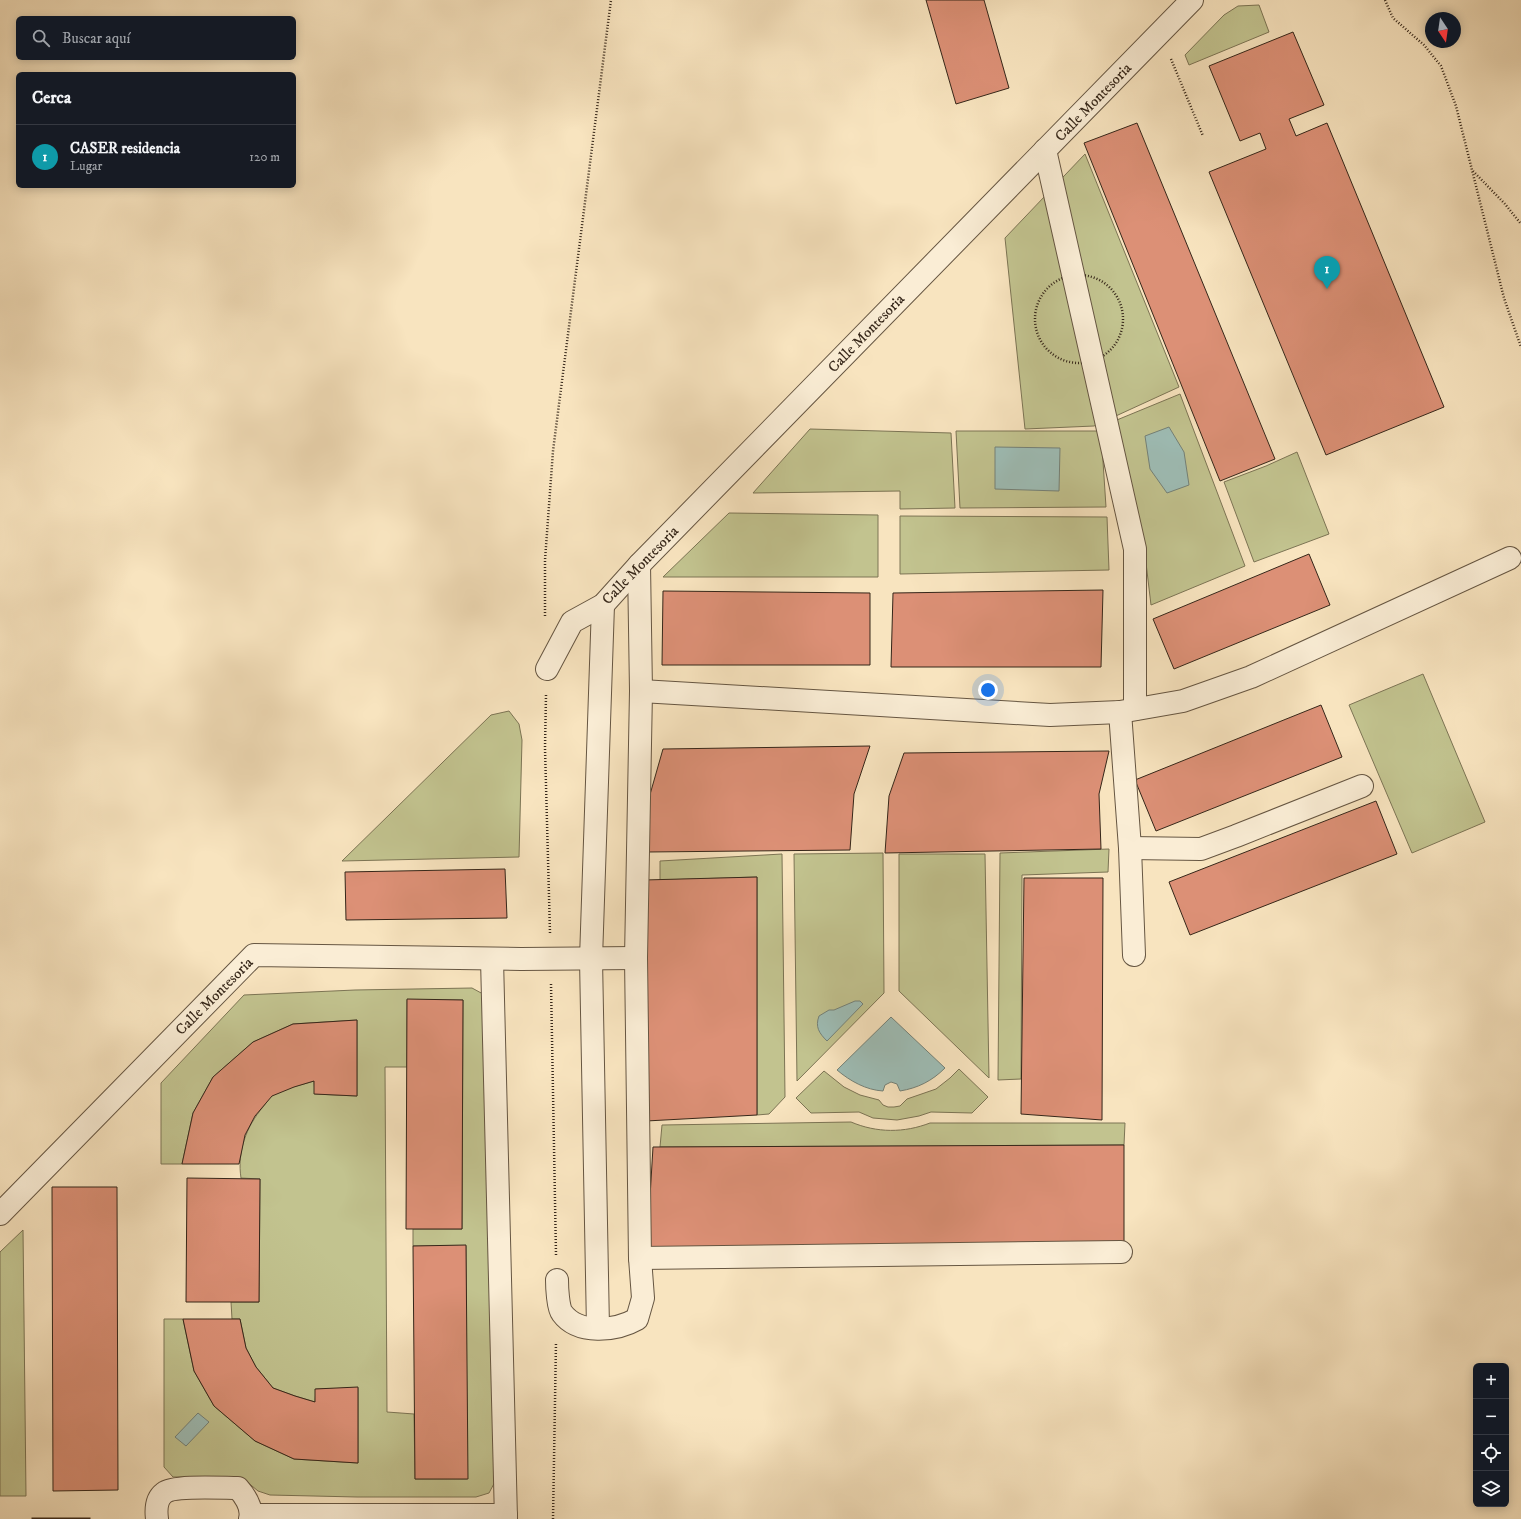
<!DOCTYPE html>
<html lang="es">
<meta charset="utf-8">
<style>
:root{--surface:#171b24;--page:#20242c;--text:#f1f3f6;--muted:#9ea1a6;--line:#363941;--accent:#b45309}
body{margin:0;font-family:"IM FELL DW Pica",serif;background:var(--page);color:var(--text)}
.controls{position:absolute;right:12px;bottom:12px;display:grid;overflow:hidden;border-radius:6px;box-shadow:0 2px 10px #0003}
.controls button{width:36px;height:36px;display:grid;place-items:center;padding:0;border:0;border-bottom:1px solid var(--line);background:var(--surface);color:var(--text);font:20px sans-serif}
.compass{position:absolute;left:1425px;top:12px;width:36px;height:36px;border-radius:50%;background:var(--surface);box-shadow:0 2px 10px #0003;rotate:167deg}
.you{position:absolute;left:988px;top:690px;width:14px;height:14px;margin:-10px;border:3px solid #fff;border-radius:50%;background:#1a73e8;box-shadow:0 0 0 6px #1a73e833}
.badge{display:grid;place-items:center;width:26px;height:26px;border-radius:50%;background:var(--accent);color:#fff;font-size:13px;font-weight:700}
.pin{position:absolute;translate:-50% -33px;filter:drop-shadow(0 1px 2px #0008)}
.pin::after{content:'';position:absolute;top:21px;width:14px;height:12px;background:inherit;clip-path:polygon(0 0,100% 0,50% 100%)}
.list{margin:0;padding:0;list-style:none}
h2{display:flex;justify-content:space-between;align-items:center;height:52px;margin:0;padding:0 16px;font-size:17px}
h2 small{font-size:13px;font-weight:400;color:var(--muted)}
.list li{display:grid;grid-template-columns:26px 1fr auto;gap:12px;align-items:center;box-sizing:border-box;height:64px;padding:0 16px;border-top:1px solid var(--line)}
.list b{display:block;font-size:15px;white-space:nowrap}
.list p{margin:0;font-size:13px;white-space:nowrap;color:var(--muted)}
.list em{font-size:13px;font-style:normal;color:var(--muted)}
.icon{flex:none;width:22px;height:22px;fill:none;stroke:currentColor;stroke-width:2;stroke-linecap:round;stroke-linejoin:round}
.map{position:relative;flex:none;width:1521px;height:1519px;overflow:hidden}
.search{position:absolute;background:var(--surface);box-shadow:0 2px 10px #0003;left:16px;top:16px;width:280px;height:44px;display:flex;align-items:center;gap:10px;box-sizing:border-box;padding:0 14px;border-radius:6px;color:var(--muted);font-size:15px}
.panel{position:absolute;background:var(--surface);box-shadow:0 2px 10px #0003;left:16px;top:72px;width:280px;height:116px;border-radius:6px}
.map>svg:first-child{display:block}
.green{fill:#c2c38f;stroke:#7c7454;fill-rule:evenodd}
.water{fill:#9ebeb7;stroke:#748178}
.building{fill:#dc9076;stroke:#352619}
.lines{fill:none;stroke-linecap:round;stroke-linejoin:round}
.street-casing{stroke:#665642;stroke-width:24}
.path{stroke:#352619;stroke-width:2.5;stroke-dasharray:1 2;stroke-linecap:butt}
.street{stroke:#faedd5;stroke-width:22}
.labels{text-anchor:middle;stroke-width:4;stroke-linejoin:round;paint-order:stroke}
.street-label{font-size:15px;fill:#352619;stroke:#faedd5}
</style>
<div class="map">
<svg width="1521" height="1519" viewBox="0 0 1521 1519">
<rect width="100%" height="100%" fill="#f8e4bf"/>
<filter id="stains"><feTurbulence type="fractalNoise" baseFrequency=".005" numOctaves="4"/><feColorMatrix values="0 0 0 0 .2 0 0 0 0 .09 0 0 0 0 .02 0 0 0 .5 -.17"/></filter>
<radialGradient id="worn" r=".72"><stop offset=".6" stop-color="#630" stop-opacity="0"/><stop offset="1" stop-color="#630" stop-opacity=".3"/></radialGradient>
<g class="green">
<path d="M1259,5L1269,32L1189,65L1185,55L1224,15L1238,6Z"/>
<path d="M1085,154L1179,387L1094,426L1025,429L1005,238Z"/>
<path d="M1180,394L1245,566L1151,605L1144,546L1112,422Z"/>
<path d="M810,429L951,433L955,508L900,509V491L753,493Z"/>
<path d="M956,431H1101L1106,507L960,508Z"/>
<path d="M1297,452L1329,534L1254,562L1224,482L1266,466Z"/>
<path d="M729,513L878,515V577H663Z"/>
<path d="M900,516L1107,517L1109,570L900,574Z"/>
<path d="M1423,674L1485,822L1412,853L1349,705Z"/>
<path d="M509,711L519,724L522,740L519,857L342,861L491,715Z"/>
<path d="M1109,849L1108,872L1022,875L1021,1079L998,1080L1000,853Z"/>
<path d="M883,853L884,993L797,1081L794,854Z"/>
<path d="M782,854L785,1097L769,1114L757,1115V877L660,880V861Z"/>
<path d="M899,854H985L989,1078L899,991Z"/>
<path d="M472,988L483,994L497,1478L489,1493L476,1497H357L270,1495L258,1491L246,1481L212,1477H173L164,1467V1319H183L194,1371L214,1406L255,1441L294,1459L358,1463V1388L316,1389L315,1402L295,1396L273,1388L256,1367L246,1348L240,1319H232L231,1302H259L260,1179L241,1178C237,1152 246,1127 263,1107C266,1103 269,1098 273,1095C286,1088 301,1085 314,1081L315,1094L357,1096V1020L293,1024L253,1042L213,1077L193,1113L182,1164H161V1083L244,995L355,990ZM407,1000H463L462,1229H413V1246H466L467,1479H415L414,1414L387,1412L385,1067H407Z"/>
<path d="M959,1069L988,1097L972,1113L931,1112L919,1116L897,1120L873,1118L859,1112L811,1113L796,1098L824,1071L844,1087L860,1095L879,1100L883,1105L888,1107H894L900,1106L907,1099L936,1089L950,1078Z"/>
<path d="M851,1122C877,1133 904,1133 930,1123H1125L1124,1145L660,1147L662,1125Z"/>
<path d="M23,1230L26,1496H0V1252Z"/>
</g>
<g class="water">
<path d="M1169,427L1184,452L1189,485L1167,493L1150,469L1145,436Z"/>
<path d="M995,447L1060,448L1059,491L995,489Z"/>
<path d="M855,1001H860L863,1004L827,1041C819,1033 815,1027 819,1016L829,1010H834Z"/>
<path d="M891,1017L945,1068C932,1081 918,1088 900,1091L897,1084L891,1082L885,1085L883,1091C866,1090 850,1081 837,1070Z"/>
<path d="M198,1413L209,1422L186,1446L175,1437Z"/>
</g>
<g class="building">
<path d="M926,0H984L1009,88L956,104Z"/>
<path d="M1293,32L1324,105L1289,119L1296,136L1327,123L1444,407L1326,455L1209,172L1266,149L1260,133L1240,141L1209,66Z"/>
<path d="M1137,123L1275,459L1220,481L1084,143Z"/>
<path d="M1309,554L1330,605L1174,669L1153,619Z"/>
<path d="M1103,590L1101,667H891L893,593Z"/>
<path d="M663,591L870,593V665H662Z"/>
<path d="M1321,705L1342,757L1156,831L1135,780Z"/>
<path d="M870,746L854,794L850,850L647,852L649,798L663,749Z"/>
<path d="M1109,751L1099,794L1101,849L885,853L889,796L904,753Z"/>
<path d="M1376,801L1397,854L1190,935L1169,882Z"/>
<path d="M505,869L507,918L346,920L345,872Z"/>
<path d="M757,877V1115L646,1121L644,880Z"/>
<path d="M1024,878H1103L1102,1120L1021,1114Z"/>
<path d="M407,999L463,1000L462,1229H406Z"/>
<path d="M357,1020V1096L314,1094V1081L294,1087L272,1096L255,1116L245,1135L239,1164H182L193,1113L213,1077L253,1042L293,1024Z"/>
<path d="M1124,1145V1246L647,1247L653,1147Z"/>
<path d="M187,1178L260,1179L259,1302H186Z"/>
<path d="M52,1187H117L118,1490L53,1491Z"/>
<path d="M466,1245L468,1479H415L413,1246Z"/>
<path d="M183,1319H240L246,1348L256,1367L273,1388L295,1396L315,1402V1389L358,1387V1463L294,1459L255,1441L214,1406L194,1371Z"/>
<rect x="32" y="1518" width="58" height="1"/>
</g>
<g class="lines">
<g class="street-casing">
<g id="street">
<path d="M1045,150L1135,549V709"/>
<path d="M547,669L572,622L603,605L639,565L1192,0"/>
<path d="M641,691L1050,715L1120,712L1183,701L1251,677L1510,558"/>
<path d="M1120,712L1130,848L1134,955"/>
<path d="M1130,848L1201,849L1236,836L1362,786"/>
<path d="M492,959L506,1519"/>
<path d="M0,1214L254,955L521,959L636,958"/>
<path d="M640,1258L1121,1252"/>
<path d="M557,1280C557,1287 558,1308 562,1313C578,1335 616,1331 637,1319L643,1298L640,1258L636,958L641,691L639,565"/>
<path d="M598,1328L591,959L603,605"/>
<path d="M251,1515H506"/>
<path d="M157,1519C156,1511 156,1499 164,1493C174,1485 222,1488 238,1488C245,1496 253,1507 250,1519"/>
</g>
</g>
<g class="path">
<path d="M1385,0L1393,18L1424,45L1441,66L1456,106L1504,298L1521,347"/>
<path d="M1171,59L1203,136"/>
<path d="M1473,171L1505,204L1521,224"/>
<circle cx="1079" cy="319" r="44"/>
<path d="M545,616V560L553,451L611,0"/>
<path d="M546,695L545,748L550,933"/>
<path d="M551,984L556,1255"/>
<path d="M553,1519L556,1342"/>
</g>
<use href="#street" class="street"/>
</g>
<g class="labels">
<g class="street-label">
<text transform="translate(1093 102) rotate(-46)" y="5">Calle Montesoria</text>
<text transform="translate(866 333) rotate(-46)" y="5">Calle Montesoria</text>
<text transform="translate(640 565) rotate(-46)" y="5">Calle Montesoria</text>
<text transform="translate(214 996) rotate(-45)" y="5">Calle Montesoria</text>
</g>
</g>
<rect width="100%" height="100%" filter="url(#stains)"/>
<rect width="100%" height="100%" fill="url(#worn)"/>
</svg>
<div class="controls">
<button>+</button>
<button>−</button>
<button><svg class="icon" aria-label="locate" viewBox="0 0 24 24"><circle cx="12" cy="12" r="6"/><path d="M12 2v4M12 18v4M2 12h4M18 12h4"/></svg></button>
<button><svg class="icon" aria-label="layers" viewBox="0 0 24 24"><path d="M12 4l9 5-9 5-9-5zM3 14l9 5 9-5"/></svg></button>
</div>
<svg class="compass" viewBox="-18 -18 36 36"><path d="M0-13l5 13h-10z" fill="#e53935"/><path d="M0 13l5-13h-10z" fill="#9ea1a6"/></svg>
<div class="you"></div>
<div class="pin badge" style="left:1327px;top:289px;background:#0f9aa8">1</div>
<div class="search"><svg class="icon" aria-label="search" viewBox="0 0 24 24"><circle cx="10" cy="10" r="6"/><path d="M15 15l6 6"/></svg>Buscar aquí</div>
<section class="panel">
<h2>Cerca<small></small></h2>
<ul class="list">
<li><span class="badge" style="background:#0f9aa8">1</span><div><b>CASER residencia</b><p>Lugar</p></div><em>120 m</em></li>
</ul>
</section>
</div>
